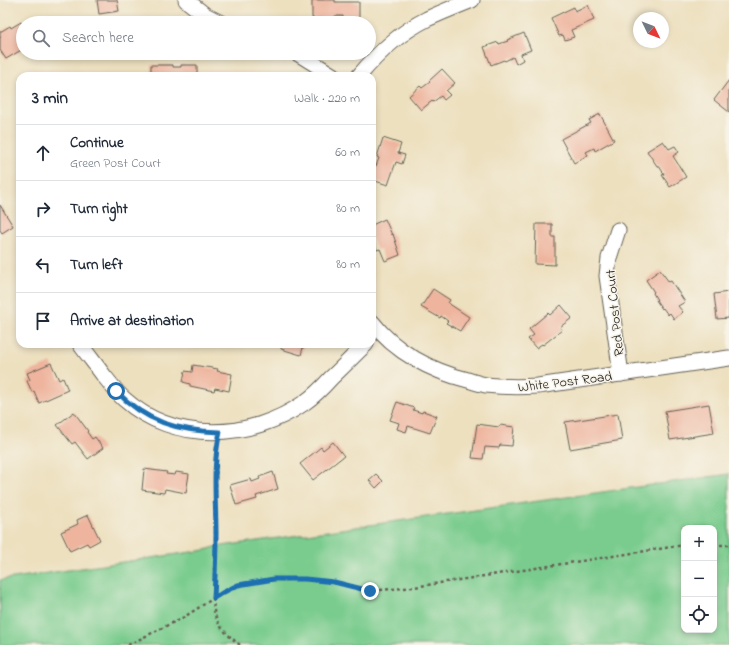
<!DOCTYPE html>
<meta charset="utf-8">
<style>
:root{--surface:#fff;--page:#f6f6f7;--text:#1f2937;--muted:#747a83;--line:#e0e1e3}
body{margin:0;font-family:"Indie Flower",sans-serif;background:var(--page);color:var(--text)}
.controls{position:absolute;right:12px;bottom:12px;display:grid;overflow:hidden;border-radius:8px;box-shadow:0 2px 6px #0003}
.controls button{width:36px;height:36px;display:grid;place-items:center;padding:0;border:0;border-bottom:1px solid var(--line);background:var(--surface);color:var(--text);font:20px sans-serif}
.compass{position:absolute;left:633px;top:12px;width:36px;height:36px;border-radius:50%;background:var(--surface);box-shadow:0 2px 6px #0003;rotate:133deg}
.stop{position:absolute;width:12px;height:12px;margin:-9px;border:3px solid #1f6fb2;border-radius:50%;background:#fff}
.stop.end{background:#1f6fb2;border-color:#fff;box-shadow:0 1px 4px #0008}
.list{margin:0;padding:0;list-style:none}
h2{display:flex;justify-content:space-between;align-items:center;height:52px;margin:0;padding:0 16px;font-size:17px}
h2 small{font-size:13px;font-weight:400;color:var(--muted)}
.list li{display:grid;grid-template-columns:26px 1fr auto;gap:12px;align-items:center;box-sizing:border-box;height:56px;padding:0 16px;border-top:1px solid var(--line)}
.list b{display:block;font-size:15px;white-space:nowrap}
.list p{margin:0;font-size:13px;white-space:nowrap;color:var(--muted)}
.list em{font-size:13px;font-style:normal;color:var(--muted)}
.icon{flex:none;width:22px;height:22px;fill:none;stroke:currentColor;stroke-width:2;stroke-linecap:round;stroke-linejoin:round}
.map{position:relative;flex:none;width:729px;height:645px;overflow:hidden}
.search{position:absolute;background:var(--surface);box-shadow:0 2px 6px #0003;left:16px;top:16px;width:360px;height:44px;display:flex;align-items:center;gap:10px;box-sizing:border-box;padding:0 14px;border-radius:22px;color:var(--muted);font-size:15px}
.panel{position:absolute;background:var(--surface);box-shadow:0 2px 6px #0003;left:16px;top:72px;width:360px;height:276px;border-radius:12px}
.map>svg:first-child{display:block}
.green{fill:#7acc8e;stroke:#4b7455;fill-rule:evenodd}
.building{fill:#eeb49d}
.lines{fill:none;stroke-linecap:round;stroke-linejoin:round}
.street-casing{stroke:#656155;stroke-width:17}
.path{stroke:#656155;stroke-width:2.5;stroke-dasharray:3 3;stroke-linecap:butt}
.street{stroke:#fff;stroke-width:15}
.route{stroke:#1f6fb2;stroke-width:5}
.labels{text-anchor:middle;stroke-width:3;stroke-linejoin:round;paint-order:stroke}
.street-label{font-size:14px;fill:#1c1c1c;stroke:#f7f3e8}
</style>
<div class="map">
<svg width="729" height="645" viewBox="0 0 729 645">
<rect width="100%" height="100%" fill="#f7f3e8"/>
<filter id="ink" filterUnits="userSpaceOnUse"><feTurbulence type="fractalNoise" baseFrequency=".025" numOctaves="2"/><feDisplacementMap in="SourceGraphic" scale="8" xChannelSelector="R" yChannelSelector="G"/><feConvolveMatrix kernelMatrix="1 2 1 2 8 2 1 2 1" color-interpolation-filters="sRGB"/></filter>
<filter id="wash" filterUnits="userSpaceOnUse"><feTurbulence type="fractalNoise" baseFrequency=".012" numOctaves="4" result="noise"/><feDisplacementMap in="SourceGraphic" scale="16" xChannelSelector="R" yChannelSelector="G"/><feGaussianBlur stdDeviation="0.9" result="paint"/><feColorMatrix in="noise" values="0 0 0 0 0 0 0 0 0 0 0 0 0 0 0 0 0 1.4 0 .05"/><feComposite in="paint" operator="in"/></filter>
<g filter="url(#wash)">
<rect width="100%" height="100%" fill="#ede0bf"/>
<path class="green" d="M729,474V645H0V580L205,550L215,547ZM684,528H714V630H684Z"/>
<g id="blocks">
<g class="building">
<path d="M97,0H117L119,11L99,14Z"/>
<path d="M312,0H335V2H359V19H343V16H335V19L312,18Z"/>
<path d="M588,5L594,20L571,30L574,37L565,40L563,35L559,36L551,18L574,7L575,11Z"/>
<path d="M21,22L23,26V49L6,59L0,50V38L1,37L0,35V32L10,26L11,28Z"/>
<path d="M524,33L531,50L521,54L523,60L516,64L513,57L505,61L504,60L491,65L484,47L498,42L499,44L508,41L507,40Z"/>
<path d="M151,65H173V67H181V65H197V76H151Z"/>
<path d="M442,69L455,83L446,91L450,95L444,100L441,96L433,102L432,101L421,110L409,96L420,86L422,88L430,82L429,81Z"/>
<path d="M729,80V112L714,100Z"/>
<path d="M600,114L614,140L595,151L594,148L586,152L588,155L574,163L561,139L591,123L589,120Z"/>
<path d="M383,138L401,144L398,153L405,155L402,164L396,162L388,185L372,180V173L374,166H376L379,158L377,157Z"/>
<path d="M663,141L669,149L675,146L679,152L673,156L686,177L670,187L662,175L664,174L659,166H657L647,151Z"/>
<path d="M0,205L13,226L2,233L0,230Z"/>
<path d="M385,219L392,235L393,234L400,255L385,261L380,249L377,250L372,238V225Z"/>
<path d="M536,224H552V237H555V265L535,264Z"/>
<path d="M660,270L669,282L671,281L685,302L678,306L683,312L674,319L670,313L668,315L663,308L662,309L656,300H657L653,293L654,292L646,280Z"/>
<path d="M433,289L450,300L448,303L469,317L460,331L446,323L448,321L441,316L440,318L421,307Z"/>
<path d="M729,292V318L717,319L714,294Z"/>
<path d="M561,305L572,318L560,327L562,330L543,345L542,344L536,348L528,339L534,335L529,329L548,313L550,315Z"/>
<path d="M282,344H304L301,355L281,349Z"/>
<path d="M51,363L59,380L63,378L68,390L39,403L34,391L32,392L27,381L30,380L27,373Z"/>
<path d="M193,365L218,369L217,371L232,374L229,391L215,388L214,391L190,386V384L183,382L185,371L192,372Z"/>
<path d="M397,402L414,408L413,410L422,413L423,411L437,416L430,433L408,426L406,432L397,429L399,423L390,420Z"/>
<path d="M709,404L714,433L670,440L665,411Z"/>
<path d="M74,412L88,431L87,432L92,439L95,437L103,448L88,459L75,442L72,444L57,425Z"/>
<path d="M618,414L622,440L570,449L565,422Z"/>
<path d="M477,424L499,427L500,425L514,427L512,446L500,445L499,448L485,447L483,459L472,458Z"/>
<path d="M333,442L344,456L313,480L300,464L321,447L323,450Z"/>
<path d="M144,469L167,472L166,474L175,475L176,472L189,474L186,493L165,489L164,493L142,490Z"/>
<path d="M273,472L278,489L256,496L257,499L236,505L230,485L251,479L252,482L260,479L259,477Z"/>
<path d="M376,474L383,481L376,488L369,480Z"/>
<path d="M88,515L100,540L89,546L87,543L70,551L61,532L78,524L77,520Z"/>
</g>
</g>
</g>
<g filter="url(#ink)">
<use href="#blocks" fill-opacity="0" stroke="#656155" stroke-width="1"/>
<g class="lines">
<g class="street-casing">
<g id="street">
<path d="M186,0L205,15L221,23"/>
<path d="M297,53L334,76"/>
<path d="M359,76C377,54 401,32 427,19C442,12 457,6 472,0"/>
<path d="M618,230L609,258L607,276L621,374"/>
<path d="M372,322C395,352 431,371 468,380C474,382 480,384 486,385C503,387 521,387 538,386L729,358"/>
<path d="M80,344C88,355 96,365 104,376C111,384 116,392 124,399C174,444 251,440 304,403C314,396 323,387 331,378C343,367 354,355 366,344"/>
</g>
</g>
<g class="path">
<path d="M714,545H729"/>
<path d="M128,645L184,617L214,598L216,534L215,502L217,445"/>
<path d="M240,645C224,632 211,621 214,598L222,593L238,585L274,579H305L334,582L370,591L414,587L684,545"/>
</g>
<use href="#street" class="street"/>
</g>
</g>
<g class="lines" filter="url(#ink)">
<path class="route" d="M116,391C146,422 177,431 220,432C212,465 216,500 216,534C216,555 215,577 214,598L222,593L238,585L274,579H305L334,582L370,591"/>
</g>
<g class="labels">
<g class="street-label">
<text transform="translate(614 313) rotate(-96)" y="5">Red Post Court</text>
<text transform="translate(565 381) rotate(-7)" y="5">White Post Road</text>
</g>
</g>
</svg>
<div class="controls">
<button>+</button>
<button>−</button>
<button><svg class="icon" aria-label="locate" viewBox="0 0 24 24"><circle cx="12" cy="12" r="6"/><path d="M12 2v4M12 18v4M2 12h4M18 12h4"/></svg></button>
</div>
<svg class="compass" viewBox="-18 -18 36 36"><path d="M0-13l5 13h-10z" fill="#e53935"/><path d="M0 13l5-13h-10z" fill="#747a83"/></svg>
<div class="stop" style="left:116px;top:391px"></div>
<div class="stop end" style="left:370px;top:591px"></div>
<div class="search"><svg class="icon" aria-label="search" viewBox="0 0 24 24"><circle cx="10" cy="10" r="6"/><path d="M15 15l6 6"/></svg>Search here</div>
<section class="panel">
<h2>3 min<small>Walk · 220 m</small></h2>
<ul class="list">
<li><svg class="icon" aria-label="ahead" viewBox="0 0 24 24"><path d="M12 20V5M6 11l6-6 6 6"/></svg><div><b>Continue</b><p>Green Post Court</p></div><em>60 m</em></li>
<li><svg class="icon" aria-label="right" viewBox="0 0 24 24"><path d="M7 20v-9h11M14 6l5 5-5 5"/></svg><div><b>Turn right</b></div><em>80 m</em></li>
<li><svg class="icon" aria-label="left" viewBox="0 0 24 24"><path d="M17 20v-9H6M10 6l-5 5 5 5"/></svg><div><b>Turn left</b></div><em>80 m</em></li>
<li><svg class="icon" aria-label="arrive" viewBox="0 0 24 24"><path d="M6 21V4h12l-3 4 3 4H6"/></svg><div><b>Arrive at destination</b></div></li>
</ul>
</section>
</div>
